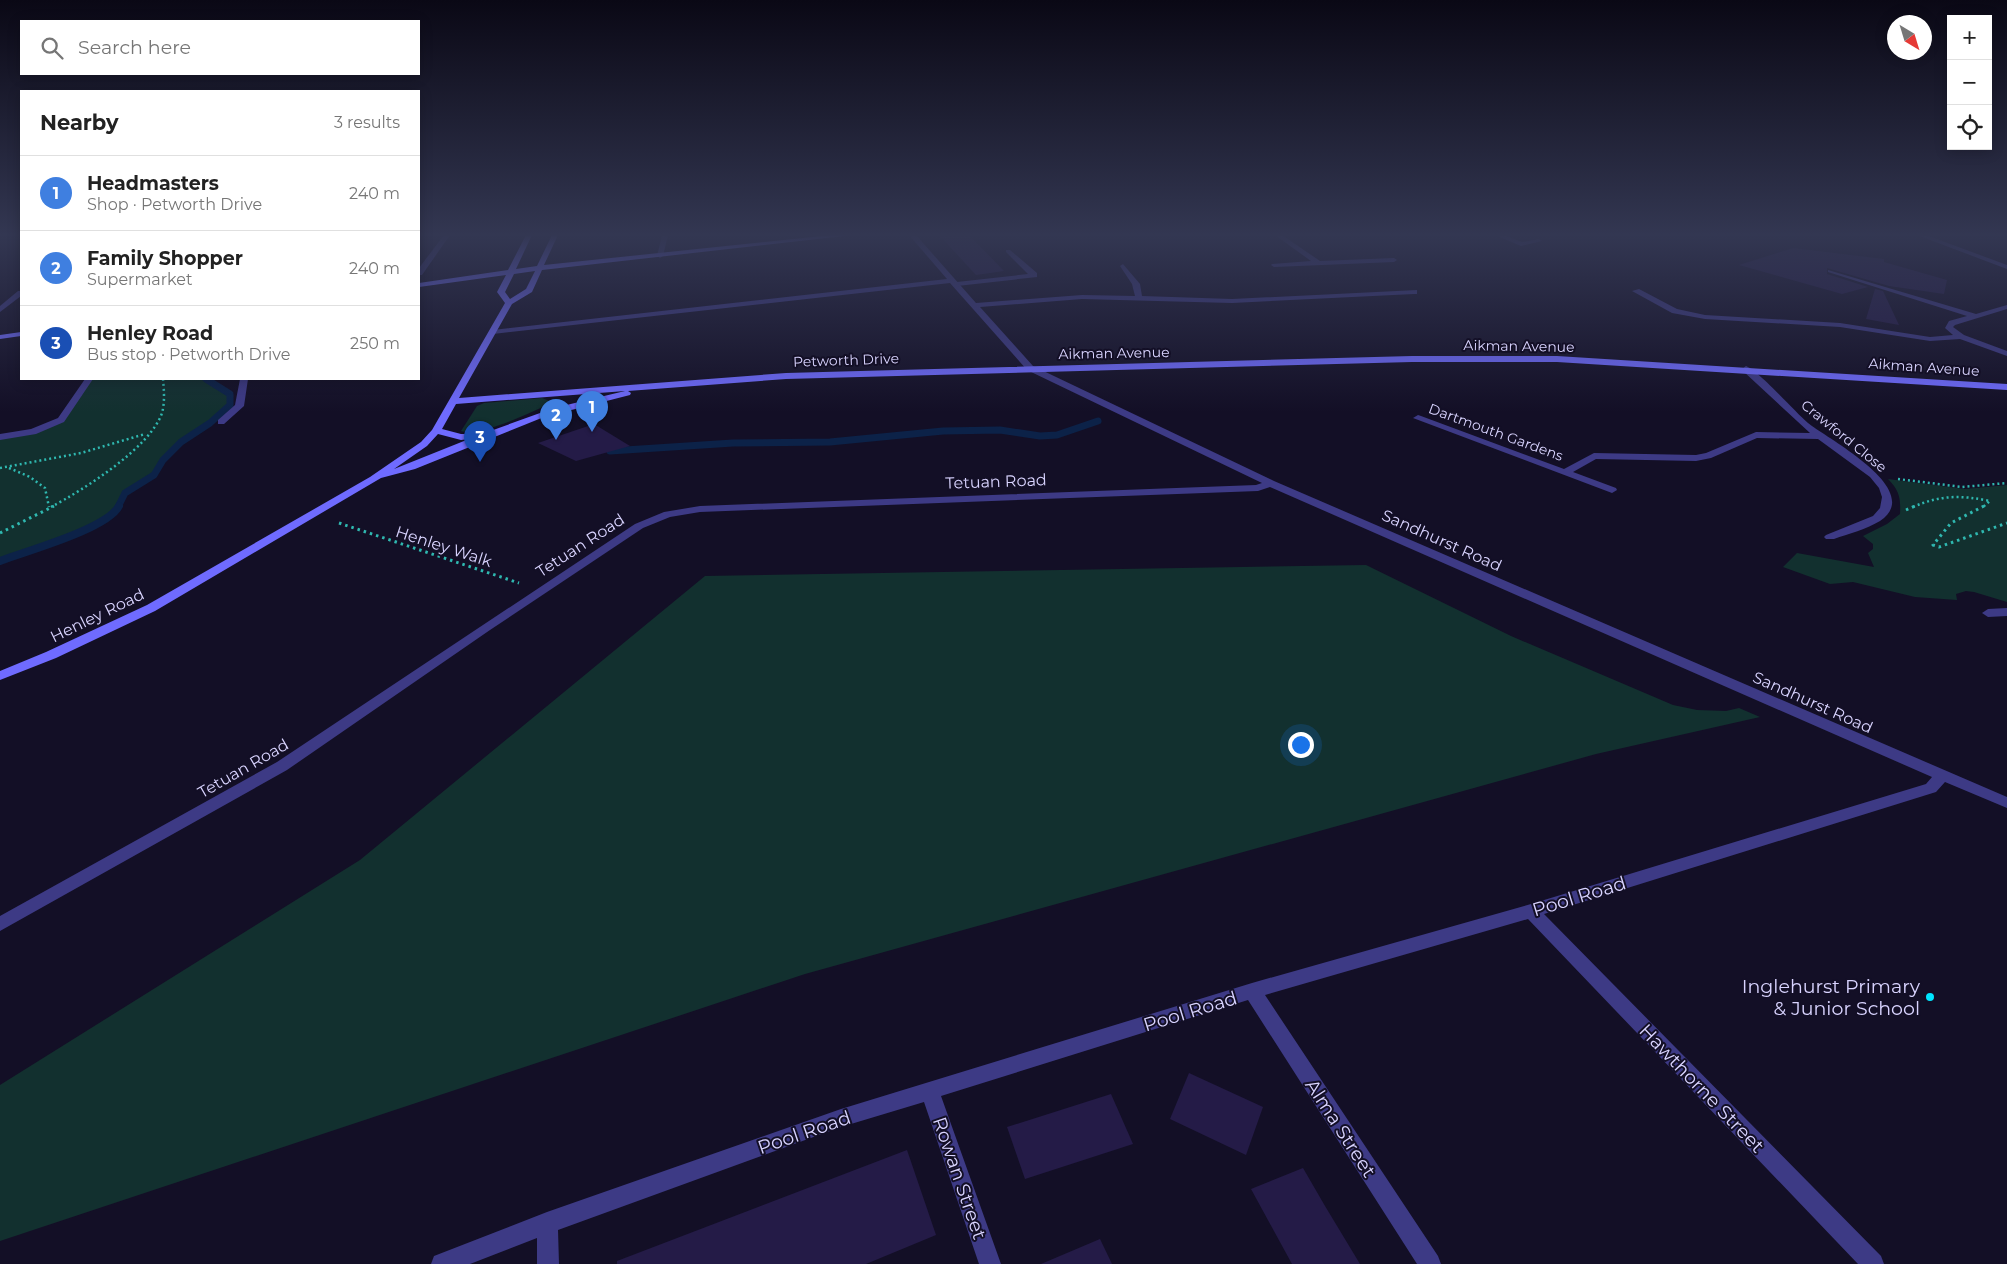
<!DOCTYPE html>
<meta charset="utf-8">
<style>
:root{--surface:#fff;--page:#f6f6f6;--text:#222;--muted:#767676;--line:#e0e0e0;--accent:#d93025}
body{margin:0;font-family:Montserrat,sans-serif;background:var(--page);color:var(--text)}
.controls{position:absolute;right:15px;top:15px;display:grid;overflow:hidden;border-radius:0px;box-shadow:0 2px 12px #0003}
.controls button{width:45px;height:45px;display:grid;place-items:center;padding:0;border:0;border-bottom:1px solid var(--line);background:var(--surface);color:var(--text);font:25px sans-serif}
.compass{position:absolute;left:1887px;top:15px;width:45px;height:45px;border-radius:50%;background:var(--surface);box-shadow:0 2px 12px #0003;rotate:142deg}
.you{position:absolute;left:1300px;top:744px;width:18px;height:18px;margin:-12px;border:4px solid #fff;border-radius:50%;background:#1a73e8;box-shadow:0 0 0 8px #1a73e833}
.badge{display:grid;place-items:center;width:32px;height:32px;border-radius:50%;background:var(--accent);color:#fff;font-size:16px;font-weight:700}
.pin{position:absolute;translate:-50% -41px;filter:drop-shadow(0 1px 2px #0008)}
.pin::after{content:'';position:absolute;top:26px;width:18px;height:15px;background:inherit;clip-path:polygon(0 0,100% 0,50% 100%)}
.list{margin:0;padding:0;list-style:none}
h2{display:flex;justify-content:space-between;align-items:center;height:65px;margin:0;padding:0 20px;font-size:21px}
h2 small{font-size:16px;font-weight:400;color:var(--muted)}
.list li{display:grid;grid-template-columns:32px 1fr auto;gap:15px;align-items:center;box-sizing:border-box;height:75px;padding:0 20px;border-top:1px solid var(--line)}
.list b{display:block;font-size:19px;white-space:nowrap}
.list p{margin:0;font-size:16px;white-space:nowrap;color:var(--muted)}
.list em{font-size:16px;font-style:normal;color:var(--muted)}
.icon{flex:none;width:28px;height:28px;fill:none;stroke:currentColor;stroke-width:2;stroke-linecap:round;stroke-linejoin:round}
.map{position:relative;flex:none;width:2007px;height:1264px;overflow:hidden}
.search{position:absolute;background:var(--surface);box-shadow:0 2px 12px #0003;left:20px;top:20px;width:400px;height:55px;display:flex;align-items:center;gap:12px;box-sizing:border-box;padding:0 18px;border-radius:0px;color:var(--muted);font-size:19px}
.panel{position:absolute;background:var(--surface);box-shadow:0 2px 12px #0003;left:20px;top:90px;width:400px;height:290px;border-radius:0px}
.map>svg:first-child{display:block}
.green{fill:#12302f}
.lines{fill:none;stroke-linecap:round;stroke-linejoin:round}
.stream-far1{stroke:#0c2248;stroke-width:7}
.stream{stroke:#0c2248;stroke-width:8}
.building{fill:#241b47}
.path-far1{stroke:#2fb8b0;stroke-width:2.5;stroke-dasharray:2 3;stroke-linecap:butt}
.path{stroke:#2fb8b0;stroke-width:3;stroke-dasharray:2.5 4;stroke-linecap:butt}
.lane{fill:#3d3a85;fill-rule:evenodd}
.street{fill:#3d3a85;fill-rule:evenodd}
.secondary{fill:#6f6bff;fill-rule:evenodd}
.poi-dot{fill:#00e5ff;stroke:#130f26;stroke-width:2}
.labels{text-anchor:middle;stroke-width:4;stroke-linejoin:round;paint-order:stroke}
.far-street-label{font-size:14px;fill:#d9d4ff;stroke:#130f26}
.street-label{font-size:16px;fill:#d9d4ff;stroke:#130f26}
.near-street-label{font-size:19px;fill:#d9d4ff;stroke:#130f26}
.near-poi-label{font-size:19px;fill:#d9d4ff;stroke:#130f26;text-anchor:end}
</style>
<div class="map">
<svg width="2007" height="1264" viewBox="0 0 2007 1264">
<rect width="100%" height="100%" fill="#130f26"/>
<g class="green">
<path d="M90,379H206L215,386L230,394V405L210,423L181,442L163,460L154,475L125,493L116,511L98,525L0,561V437L33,432L61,420Z"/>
<path d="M542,398L552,402C536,411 477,438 461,431L477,406L484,403Z"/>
<path d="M1888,479L1965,489L2007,485V602L1974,592L1966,591L1956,594L1957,600L1915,597L1853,582L1830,584L1783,567L1797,553L1874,567L1868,553L1873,549V544L1863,536L1887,524L1900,514C1901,498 1899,490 1888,479Z"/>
<path d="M1366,565L1511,636L1673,705L1697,710L1726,711L1739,708L1760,717L1596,754L805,974L0,1241V1085L360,860L705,576Z"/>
</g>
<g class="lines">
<g class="stream-far1">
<path d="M610,451L733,443L830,442L943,431L1000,430L1040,436L1057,435L1098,421"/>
<path d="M118,507L125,493L154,475L163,460L181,442L210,423L230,405V394L206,379"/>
</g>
<path class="stream" d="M0,561C26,551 107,529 119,506"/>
</g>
<g class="building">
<path d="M939,235H969L1004,271L976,275Z"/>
<path d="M1793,248L1884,259V262L1947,280L1944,294L1889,286L1827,268V274L1868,287L1842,294L1739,265Z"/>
<path d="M1875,289L1883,291L1899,325L1866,319Z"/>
<path d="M594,424L630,446L576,461L538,443Z"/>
<path d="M1189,1073L1263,1107L1246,1155L1170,1119Z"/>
<path d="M1111,1094L1133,1144L1025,1179L1007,1127Z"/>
<path d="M907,1150L936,1235L866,1264H617V1261Z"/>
<path d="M1303,1168L1325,1206L1360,1264H1292L1251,1189Z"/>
<path d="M1100,1239L1112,1264H1041Z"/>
</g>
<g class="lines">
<g class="path-far1">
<path d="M0,468L81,453L145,434"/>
<path d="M9,468L30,477L45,488L49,507"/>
<path d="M1898,479L1962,487L2007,483"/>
<path d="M51,507C83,490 150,448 162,413C165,402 164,390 163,379"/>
<path d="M1913,507C1940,495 1961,495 1990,501L1983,507"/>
</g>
<g class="path">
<path d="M1984,506L1951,523L1933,545L1939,547L2007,523"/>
<path d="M1906,510L1915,506"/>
<path d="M339,523L519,583"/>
<path d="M0,533L54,506"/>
</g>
<g class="lane">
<path d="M1006,250H1010L1037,273V277L957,286L953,284L957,282L1028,274L1006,252Z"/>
<path d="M240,379H248L244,406L224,424H218V420L235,405Z"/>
</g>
<g class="street">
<path d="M444,235H450L422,275H419V268Z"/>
<path d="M662,235H668L663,256L660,258L657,256Z"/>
<path d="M909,235H916L976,303L1082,295L1135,296L1132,284L1120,266L1123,264L1140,284L1142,296L1232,299L1417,290V294H1414L1232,303L1082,299L980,307L1033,366L1274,481L2007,797V808L1945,782L1936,792L1544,914L1881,1256L1884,1264H1858L1528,919L1265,995L1438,1256L1441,1264H1417L1248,1000L941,1096L1001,1264H979L924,1102L841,1127L558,1230L559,1264H537V1238L470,1264H431L434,1256L547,1212L841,1109L1252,983L1531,904L1926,784L1932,777L1270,487L1258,491L700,512L670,517L643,528L490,630L287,770L0,931V916L277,762L635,524L664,512L700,506L1256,485L1262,483L1027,370L950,283L493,334L489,332L493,330L947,279Z"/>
<path d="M1275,235H1282L1320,261L1394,258L1397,260L1394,262L1274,267L1271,265L1272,264L1311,261Z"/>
<path d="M1495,235H1504L1522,242L1539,239L1542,241L1521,246Z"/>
<path d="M1917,235H1926L2007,265V269Z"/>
<path d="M1828,270L1976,314L2007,305V309L1955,325L1953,327L1964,335L2007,351V356L1960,339L1930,341L1840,327L1705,319L1672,313L1632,291L1639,289L1677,309L1705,315L1840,323L1930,337L1953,335L1945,328L1949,321L1967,316L1828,272Z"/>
<path d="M18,291H21V296L0,312V306Z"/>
<path d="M1746,366C1759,371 1794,411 1808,423C1828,439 1926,490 1880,521C1867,529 1848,534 1834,539H1826L1824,537L1826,535L1873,516L1880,508L1882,497L1879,488L1870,477L1818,439L1757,438L1711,458L1696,461L1596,459L1573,472L1616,488L1617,490L1612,493L1413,418L1418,415L1421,416L1564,469L1594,453L1696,455L1706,453L1756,432L1810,433L1743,371L1742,369Z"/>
<path d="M85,379H93L64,422L36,434L0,440V434L31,429L58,418Z"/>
<path d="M2007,608V616L1988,617L1982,613L1988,609Z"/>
</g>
<g class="secondary">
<path d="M526,235H532L516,269L537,266L552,235H558L544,265L831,235H853L542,270L532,292L512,304L459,398L786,373L1412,356H1557L2007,384V390L1557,362H1412L786,379L628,391L631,393L630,395L544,417L415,469L381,478L155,611L56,658L0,680V671L46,652L147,605L370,477L421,442L432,430L505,303L497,292L506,275L419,287V283L508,270ZM535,271L526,289L510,299L505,292L514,274ZM625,391L554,408L482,434H461L442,429L456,404ZM438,434L461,440L469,439L394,469L427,446Z"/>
<path d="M21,332V336L0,339V335Z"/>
</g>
</g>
<linearGradient id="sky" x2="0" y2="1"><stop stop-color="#0a0815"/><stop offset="0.57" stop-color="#333752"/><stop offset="1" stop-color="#333752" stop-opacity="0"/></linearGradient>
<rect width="2007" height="412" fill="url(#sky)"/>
<circle class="poi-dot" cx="1930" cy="997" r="5"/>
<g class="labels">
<g class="far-street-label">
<text transform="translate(1519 346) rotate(1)" y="5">Aikman Avenue</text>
<text transform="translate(1114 353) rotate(-1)" y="5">Aikman Avenue</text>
<text transform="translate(846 360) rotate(-2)" y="5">Petworth Drive</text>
<text transform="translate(1924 367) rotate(4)" y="5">Aikman Avenue</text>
<text transform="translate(1496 432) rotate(20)" y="5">Dartmouth Gardens</text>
<text transform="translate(1844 436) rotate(39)" y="5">Crawford Close</text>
</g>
<g class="street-label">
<text transform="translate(996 481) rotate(-2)" y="6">Tetuan Road</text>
<text transform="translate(1442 540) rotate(24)" y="6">Sandhurst Road</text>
<text transform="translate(580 545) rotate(-33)" y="6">Tetuan Road</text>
<text transform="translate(444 546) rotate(18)" y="6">Henley Walk</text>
<text transform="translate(97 615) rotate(-26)" y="6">Henley Road</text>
<text transform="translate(1813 702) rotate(24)" y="6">Sandhurst Road</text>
<text transform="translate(243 768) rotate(-30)" y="6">Tetuan Road</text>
</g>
<g class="near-street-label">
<text transform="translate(1579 896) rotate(-17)" y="7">Pool Road</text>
<text transform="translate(1190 1011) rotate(-17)" y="7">Pool Road</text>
<text transform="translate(1702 1088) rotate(46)" y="7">Hawthorne Street</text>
<text transform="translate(1341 1128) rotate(57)" y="7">Alma Street</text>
<text transform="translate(804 1132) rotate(-19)" y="7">Pool Road</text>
<text transform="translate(960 1178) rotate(71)" y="7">Rowan Street</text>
</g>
<g class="near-poi-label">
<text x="1920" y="993">Inglehurst Primary<tspan x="1920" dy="22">&amp; Junior School</tspan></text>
</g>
</g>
</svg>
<div class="controls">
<button>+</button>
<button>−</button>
<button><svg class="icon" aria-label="locate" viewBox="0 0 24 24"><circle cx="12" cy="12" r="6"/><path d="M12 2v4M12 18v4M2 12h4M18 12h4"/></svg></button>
</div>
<svg class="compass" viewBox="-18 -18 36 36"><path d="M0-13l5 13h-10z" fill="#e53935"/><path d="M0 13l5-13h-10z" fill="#767676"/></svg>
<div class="you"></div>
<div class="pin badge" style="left:592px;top:432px;background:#3f7fe0">1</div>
<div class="pin badge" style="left:556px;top:440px;background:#3f7fe0">2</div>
<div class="pin badge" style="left:480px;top:462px;background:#1a4fb4">3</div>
<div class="search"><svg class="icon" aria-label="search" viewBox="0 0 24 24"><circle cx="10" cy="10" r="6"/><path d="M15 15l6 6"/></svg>Search here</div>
<section class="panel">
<h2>Nearby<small>3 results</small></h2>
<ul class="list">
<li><span class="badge" style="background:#3f7fe0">1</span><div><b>Headmasters</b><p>Shop · Petworth Drive</p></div><em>240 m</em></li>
<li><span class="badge" style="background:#3f7fe0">2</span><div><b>Family Shopper</b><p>Supermarket</p></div><em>240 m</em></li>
<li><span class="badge" style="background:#1a4fb4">3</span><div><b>Henley Road</b><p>Bus stop · Petworth Drive</p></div><em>250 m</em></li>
</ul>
</section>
</div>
